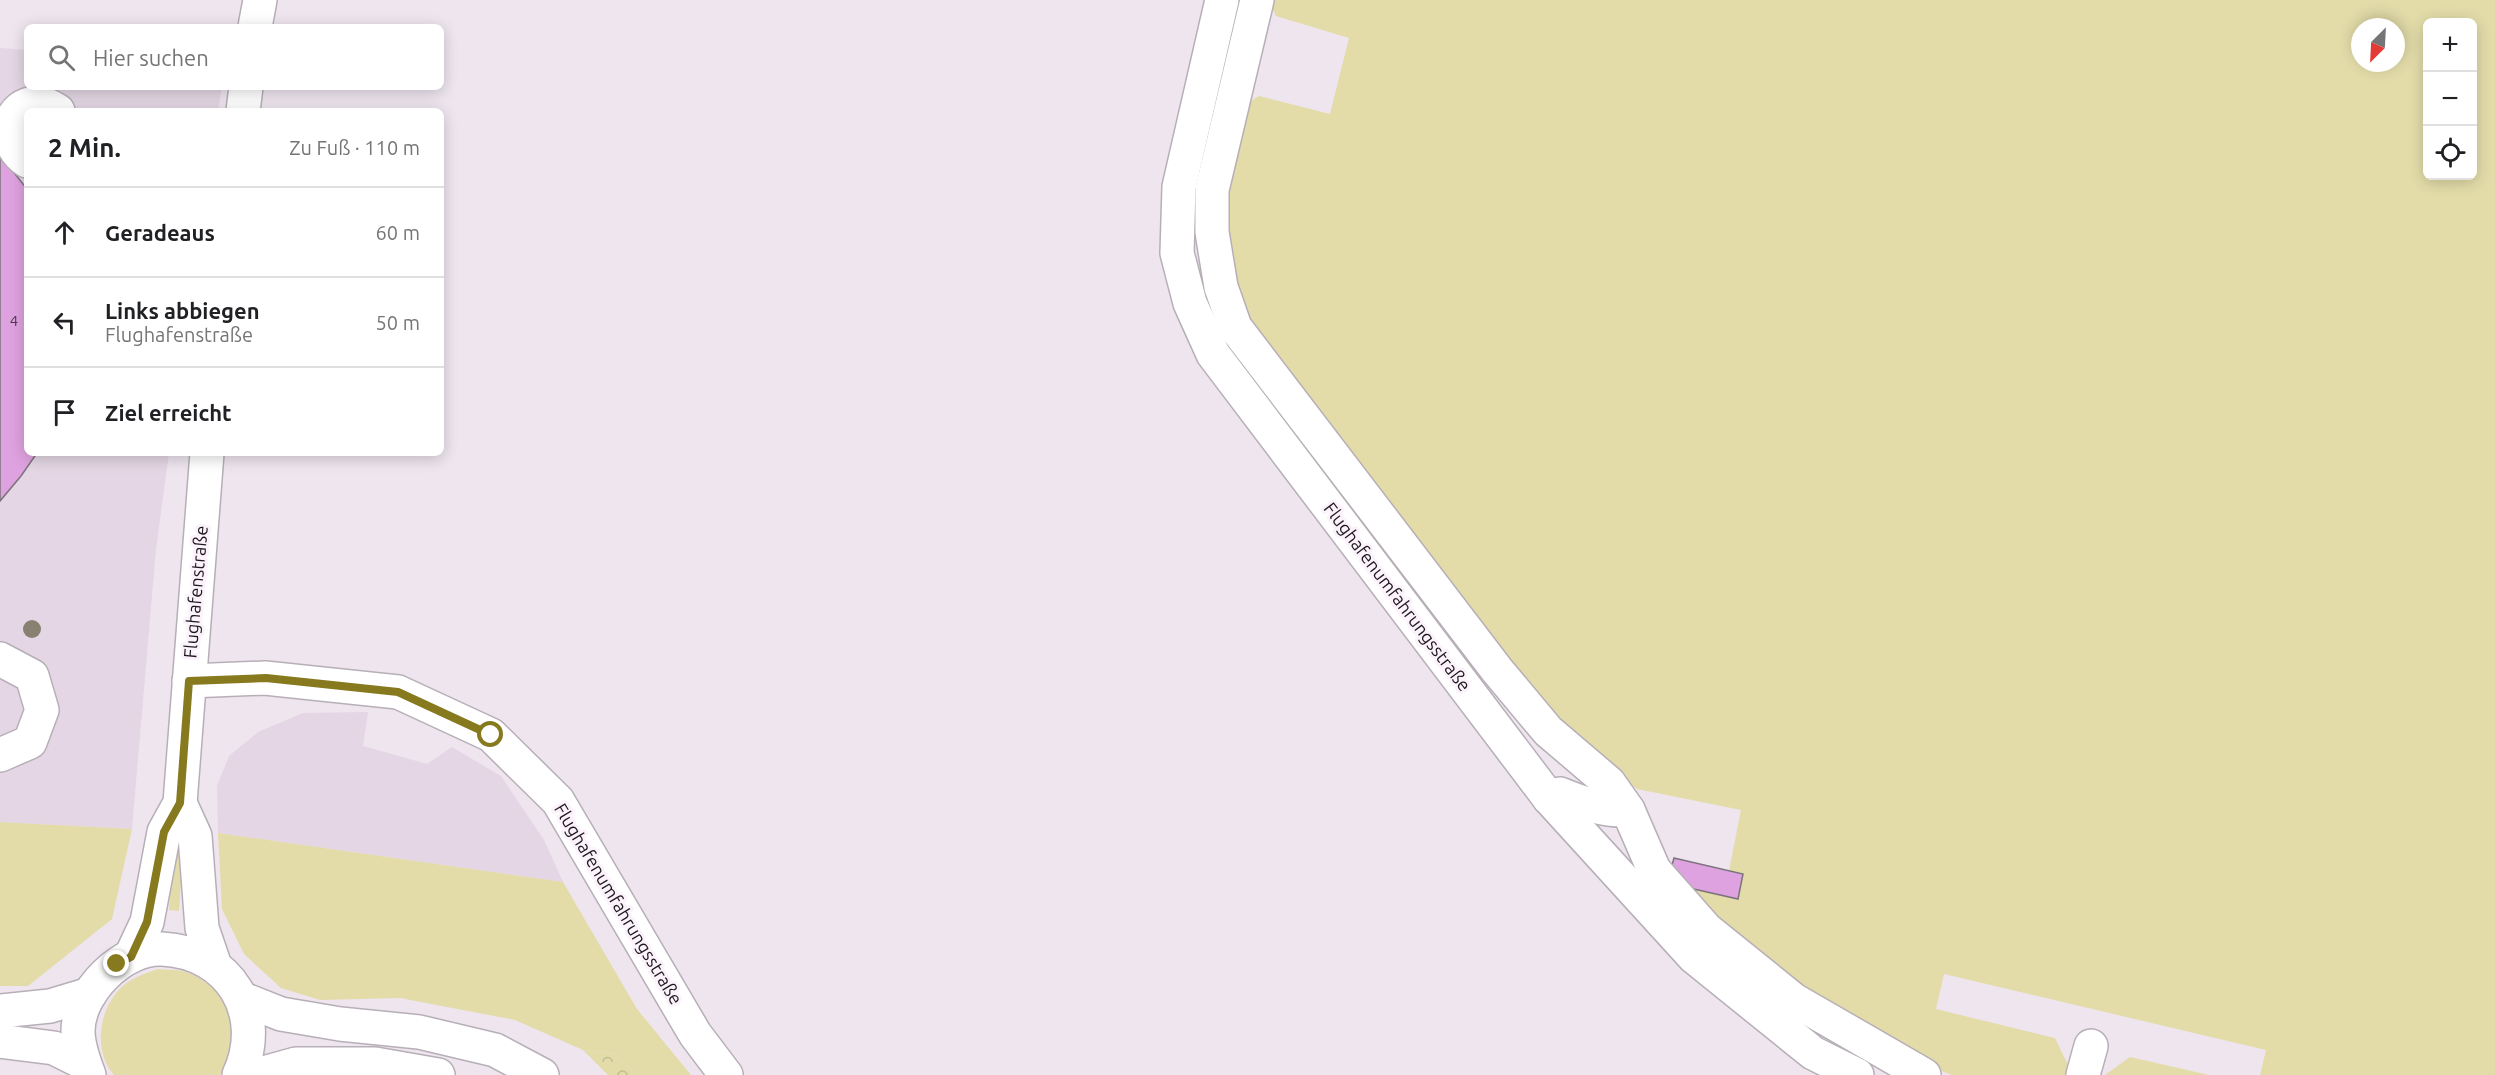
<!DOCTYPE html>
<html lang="de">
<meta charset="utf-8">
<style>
:root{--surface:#fff;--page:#f6f6f6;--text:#202124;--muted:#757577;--line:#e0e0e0}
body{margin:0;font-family:Ubuntu,sans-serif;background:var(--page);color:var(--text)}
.controls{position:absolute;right:18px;top:18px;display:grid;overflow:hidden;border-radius:9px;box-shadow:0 3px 15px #0003}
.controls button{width:54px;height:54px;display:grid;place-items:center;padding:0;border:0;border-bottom:2px solid var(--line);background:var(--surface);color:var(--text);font:30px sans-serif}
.compass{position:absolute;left:2351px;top:18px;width:54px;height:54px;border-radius:50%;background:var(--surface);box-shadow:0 3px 15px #0003;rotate:204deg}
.stop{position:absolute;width:18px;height:18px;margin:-14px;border:4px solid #86791e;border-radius:50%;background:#fff}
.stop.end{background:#86791e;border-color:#fff;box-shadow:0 2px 6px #0008}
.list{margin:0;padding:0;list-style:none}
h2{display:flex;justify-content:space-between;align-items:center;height:78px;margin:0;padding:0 24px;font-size:26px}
h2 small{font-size:20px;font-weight:400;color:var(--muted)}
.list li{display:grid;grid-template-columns:39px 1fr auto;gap:18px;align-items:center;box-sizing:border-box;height:90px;padding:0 24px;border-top:2px solid var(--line)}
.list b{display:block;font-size:22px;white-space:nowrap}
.list p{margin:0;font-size:20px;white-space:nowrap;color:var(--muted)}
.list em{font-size:20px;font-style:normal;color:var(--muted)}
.icon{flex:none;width:33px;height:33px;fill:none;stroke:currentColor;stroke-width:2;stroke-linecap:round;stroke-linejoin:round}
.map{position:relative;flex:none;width:2495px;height:1075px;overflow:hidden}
.search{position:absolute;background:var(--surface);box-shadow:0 3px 15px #0003;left:24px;top:24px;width:420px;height:66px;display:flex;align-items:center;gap:15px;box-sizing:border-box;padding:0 21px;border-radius:9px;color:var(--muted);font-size:22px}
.panel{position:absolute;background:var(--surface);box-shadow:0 3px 15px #0003;left:24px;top:108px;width:420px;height:348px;border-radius:9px}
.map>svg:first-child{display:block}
.built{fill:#e4d6e4}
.green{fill:#e3dca9;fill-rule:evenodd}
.forest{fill:url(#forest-crowns)}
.building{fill:#dfa2e0;stroke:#7c747c;stroke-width:1.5}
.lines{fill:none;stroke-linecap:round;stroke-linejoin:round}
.minor-casing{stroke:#b7afb7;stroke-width:36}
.major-casing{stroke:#b7afb7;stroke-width:36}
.highway-casing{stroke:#b7afb7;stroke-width:36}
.minor{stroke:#fff;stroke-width:33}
.major{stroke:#fff;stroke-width:33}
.highway{stroke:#fff;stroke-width:33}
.tree{fill:#888070}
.route{stroke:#86791e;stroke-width:8}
.labels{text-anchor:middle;stroke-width:6;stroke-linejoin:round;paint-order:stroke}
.number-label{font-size:15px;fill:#4d3b4d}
.street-label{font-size:18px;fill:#1c191c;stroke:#fbf2fb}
</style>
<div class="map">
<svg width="2495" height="1075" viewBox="0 0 2495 1075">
<defs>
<pattern id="forest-crowns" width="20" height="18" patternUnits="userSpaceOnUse" patternTransform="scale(1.5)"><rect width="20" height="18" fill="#e3dca9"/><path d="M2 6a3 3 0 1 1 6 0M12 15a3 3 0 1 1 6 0" fill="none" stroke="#c2bc91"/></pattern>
</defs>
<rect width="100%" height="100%" fill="#eee5ee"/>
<g class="built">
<path d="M0,48L27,50V87H222L218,111H27V453H169L156,549L132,829L0,822Z"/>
<path d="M368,712L363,746L427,764L452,747L501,776L544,840L563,882L218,833L217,786L229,756L258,732L303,713Z"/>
</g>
<g class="green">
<path d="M1268,0H2495V1075H2260L2266,1050L1944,974L1936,1009L2055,1038L2068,1065L2066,1075H1952L1939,1070L1845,1020L1755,959L1668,870L1727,881L1741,810L1637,789L1573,738L1508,669L1249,333L1227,262L1222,198L1244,105L1259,96L1330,114L1349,38L1276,16ZM2428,22H2472V176H2428ZM2360,27H2396V63H2360Z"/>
<path d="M0,822L132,829L112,919L28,986H0Z"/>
<path d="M218,833L563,882L637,1009L691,1075H637L614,1054L583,1050L515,1020L400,998L320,1000L281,988L244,954L222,909Z"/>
<path d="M184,836L179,911L169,910L173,838Z"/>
<path d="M158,969C166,970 174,969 182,971C219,980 243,1022 230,1059C227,1064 223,1070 220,1075H114C92,1050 99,1006 124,985C134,977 146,973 158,969Z"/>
<path d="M2130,1057L2209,1075H2105Z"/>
</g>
<path class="forest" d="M583,1050L614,1054L637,1075H608Z"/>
<g class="building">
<path d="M0,155L27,189V453H37L21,476L0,501Z"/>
<path d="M1674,858L1743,874L1738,899L1667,883Z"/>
</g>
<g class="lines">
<g class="minor-casing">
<g id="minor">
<path d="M1222,0L1179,187L1177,253L1190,303L1213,354L1549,798L1694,957L1813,1053L1857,1075"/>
<path d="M1257,0L1212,190V232L1221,287L1235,327L1497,670L1548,731L1609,783L1628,810L1654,870L1706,929L1794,1000L1924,1075"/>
<path d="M27,161C0,144 6,101 40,103C46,103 53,108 58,111"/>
<path d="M0,659L32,676L42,710L30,742L0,755"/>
<path d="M189,681L265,678L398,692L491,735L558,801L695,1034L726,1075"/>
<path d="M1549,798L1560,794C1582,803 1603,811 1628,810"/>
<path d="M2083,1075L2091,1046"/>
</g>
</g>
<g class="major-casing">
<g id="major">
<path d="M255,27L260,0"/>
<path d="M243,111L246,87"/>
<path d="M180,803L195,836L202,928L215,966"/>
<path d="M131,956L147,922L164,832L180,803L207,453"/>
<path d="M0,1011L50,1006L90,994"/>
<path d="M0,1041L54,1048L84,1063"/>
<path d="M89,1075C84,1062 78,1045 78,1031C78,992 123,947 162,949C230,952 267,1014 239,1075"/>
</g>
</g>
<g class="highway-casing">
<g id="highway">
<path d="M243,999L281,1014L340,1024L419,1032L495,1050L542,1075"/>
<path d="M256,1075L296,1064H375L438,1075"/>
</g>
</g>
<use href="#minor" class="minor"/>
<use href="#major" class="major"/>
<use href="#highway" class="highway"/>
</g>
<circle class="tree" cx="32" cy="629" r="9"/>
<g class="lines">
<path class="route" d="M117,964L131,957L147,922L164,832L180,803L189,681L266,678L398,692L491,735"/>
</g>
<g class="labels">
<g class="number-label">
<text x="14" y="326">4</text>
</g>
<g class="street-label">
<text transform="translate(196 592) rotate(-85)" y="6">Flughafenstraße</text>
<text transform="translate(1397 597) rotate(53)" y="6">Flughafenumfahrungsstraße</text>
<text transform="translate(618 904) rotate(59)" y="6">Flughafenumfahrungsstraße</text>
</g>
</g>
</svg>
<div class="controls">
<button>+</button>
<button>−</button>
<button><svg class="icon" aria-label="locate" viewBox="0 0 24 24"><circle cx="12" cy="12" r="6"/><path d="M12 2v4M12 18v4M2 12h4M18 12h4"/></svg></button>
</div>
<svg class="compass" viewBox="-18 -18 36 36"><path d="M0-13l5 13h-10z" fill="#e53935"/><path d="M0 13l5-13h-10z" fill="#757577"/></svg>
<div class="stop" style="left:491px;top:735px"></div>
<div class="stop end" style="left:117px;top:964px"></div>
<div class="search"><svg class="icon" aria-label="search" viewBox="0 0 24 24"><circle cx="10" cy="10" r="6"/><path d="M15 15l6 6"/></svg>Hier suchen</div>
<section class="panel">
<h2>2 Min.<small>Zu Fuß · 110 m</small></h2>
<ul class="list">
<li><svg class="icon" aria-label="ahead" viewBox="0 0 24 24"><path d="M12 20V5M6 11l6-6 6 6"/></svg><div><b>Geradeaus</b></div><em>60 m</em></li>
<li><svg class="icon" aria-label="left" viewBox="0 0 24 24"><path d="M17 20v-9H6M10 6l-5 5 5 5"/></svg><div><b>Links abbiegen</b><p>Flughafenstraße</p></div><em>50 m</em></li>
<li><svg class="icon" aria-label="arrive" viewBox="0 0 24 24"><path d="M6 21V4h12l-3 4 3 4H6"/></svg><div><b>Ziel erreicht</b></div></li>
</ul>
</section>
</div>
